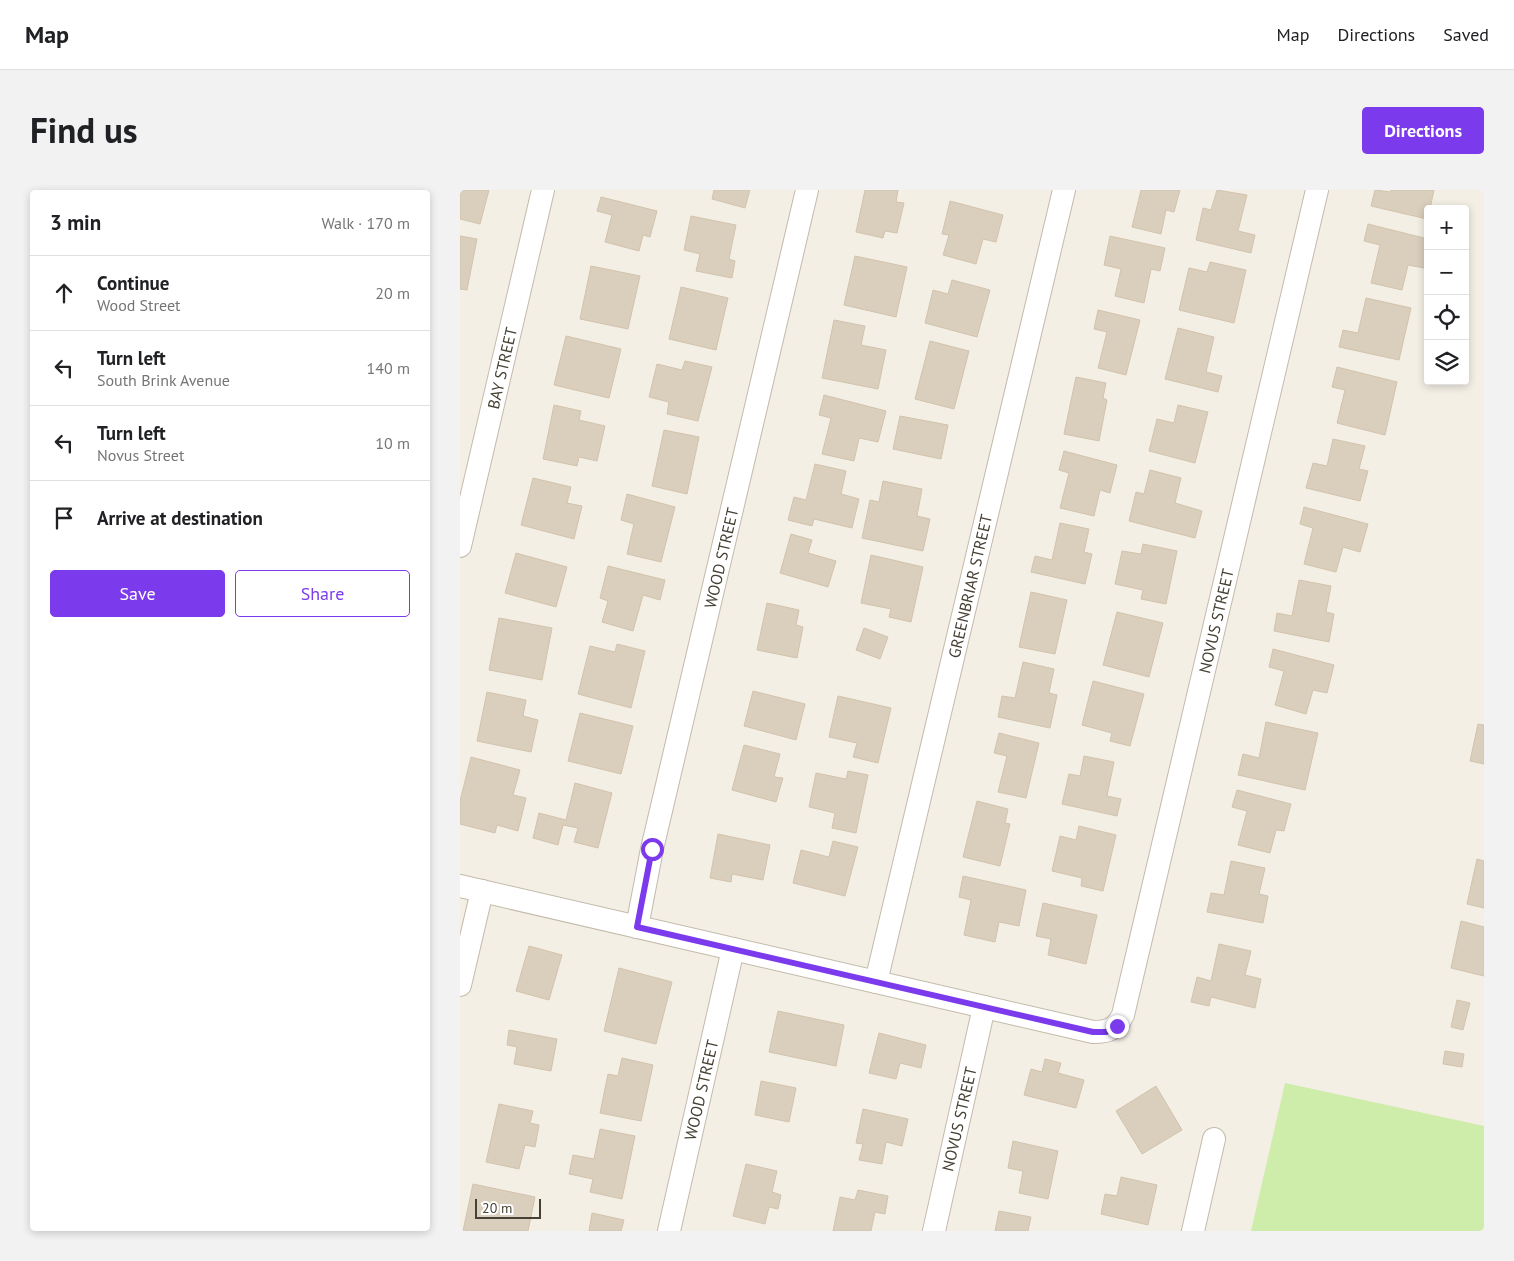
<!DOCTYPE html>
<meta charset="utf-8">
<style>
:root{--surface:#fff;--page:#f2f2f2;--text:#202124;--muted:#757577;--line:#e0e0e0;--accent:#7c3aed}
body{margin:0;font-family:"PT Sans",sans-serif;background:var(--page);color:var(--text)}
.controls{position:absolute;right:15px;top:15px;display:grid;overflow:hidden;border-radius:5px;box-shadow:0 2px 8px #0003}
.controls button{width:45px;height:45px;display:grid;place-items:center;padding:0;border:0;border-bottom:1px solid var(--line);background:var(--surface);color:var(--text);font:25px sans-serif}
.scale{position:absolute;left:15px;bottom:12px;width:66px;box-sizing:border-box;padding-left:5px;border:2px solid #474034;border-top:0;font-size:14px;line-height:18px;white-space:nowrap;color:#474034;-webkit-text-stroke:4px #fff;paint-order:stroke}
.stop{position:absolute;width:15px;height:15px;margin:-11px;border:4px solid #7c3aed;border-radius:50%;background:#fff}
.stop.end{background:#7c3aed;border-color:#fff;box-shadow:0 1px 5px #0008}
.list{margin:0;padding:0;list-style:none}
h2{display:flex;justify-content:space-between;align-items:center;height:65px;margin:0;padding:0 20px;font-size:21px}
h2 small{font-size:16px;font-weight:400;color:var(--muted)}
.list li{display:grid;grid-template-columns:32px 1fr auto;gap:15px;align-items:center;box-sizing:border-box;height:75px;padding:0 20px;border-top:1px solid var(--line)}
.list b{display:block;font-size:19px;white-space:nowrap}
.list p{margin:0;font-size:16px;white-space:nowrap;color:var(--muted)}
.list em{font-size:16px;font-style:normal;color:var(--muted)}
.actions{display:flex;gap:10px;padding:15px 20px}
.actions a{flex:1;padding:11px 0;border:1px solid var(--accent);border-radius:5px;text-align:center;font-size:18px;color:var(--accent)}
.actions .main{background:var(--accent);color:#fff}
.icon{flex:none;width:28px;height:28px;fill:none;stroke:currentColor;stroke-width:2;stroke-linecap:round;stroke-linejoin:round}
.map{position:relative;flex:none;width:1024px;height:1041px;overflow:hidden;border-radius:5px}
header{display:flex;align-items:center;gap:30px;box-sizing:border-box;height:70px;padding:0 25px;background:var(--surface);border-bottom:1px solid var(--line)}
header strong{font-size:24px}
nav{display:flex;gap:28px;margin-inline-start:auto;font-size:18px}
.intro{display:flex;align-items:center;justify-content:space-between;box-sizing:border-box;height:120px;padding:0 30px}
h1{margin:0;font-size:35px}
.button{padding:12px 22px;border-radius:5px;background:var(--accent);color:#fff;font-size:18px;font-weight:700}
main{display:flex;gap:30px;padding:0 30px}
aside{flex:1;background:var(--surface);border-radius:5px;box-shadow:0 2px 8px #0003}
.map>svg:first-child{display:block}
.green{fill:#ceecaa}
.building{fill:#dacebc;stroke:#d2c3ac}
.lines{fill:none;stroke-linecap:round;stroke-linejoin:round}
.minor-casing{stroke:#c3baaa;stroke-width:24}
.minor{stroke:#fff;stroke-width:22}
.route{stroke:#7c3aed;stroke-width:6}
.labels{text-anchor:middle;stroke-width:4;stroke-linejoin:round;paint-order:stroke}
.street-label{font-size:16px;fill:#474034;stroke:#fff}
</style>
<header>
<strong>Map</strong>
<nav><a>Map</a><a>Directions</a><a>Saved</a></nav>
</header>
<div class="intro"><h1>Find us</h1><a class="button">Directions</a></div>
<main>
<aside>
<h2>3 min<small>Walk · 170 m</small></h2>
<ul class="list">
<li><svg class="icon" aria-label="ahead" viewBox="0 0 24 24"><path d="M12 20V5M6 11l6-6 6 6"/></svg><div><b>Continue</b><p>Wood Street</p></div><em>20 m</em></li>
<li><svg class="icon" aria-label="left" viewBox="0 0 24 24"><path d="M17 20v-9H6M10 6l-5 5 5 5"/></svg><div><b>Turn left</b><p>South Brink Avenue</p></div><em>140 m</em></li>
<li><svg class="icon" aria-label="left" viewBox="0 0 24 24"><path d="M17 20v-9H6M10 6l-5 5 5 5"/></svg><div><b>Turn left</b><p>Novus Street</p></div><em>10 m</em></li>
<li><svg class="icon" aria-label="arrive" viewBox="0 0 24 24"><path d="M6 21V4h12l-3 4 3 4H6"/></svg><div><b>Arrive at destination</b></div></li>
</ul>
<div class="actions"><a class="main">Save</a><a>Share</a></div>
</aside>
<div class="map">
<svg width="1024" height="1041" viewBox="0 0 1024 1041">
<rect width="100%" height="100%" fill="#f4efe5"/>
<path class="green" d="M825,893L1024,936V1041H791Z"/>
<g class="building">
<path d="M0,0H29L20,34L0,29Z"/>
<path d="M254,0H290L285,18L252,9Z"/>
<path d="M405,0H438L436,12L444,13L437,43L425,41L423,48L396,42Z"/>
<path d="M681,0H720L714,22L706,20L701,44L672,37Z"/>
<path d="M757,0L787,5L778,41L795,45L791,63L736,50L743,18L751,20Z"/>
<path d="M915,0L931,2V0H974L970,19H968L967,29L911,16Z"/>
<path d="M141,7L197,21L190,47L183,45L179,61L145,52L152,25L137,21Z"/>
<path d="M490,11L543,25L536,52L523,49L516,74L483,65L489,45L482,44Z"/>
<path d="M231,26L276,35L269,69L275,71L272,88L236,81L240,64L224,60Z"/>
<path d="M908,34L968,49V64L964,78L948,75L942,100L911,93L920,55L904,51Z"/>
<path d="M0,46L17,49L7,100L0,99Z"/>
<path d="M650,46L705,58L700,81L691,79L684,113L655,106L661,79L644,75Z"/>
<path d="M395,66L447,77L436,127L384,115Z"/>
<path d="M750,72L786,80L774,133L719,120L729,78L747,82Z"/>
<path d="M131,76L180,86L168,139L120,129Z"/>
<path d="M492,90L530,100L517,147L465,133L473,100L488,104Z"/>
<path d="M221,97L268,108L256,160L209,149Z"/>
<path d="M906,108L951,118L939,170L879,157L883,140L898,143Z"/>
<path d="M638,120L680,130L666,185L638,178L647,142L634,139Z"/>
<path d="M374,130L405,136L401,155L426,160L418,199L362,188Z"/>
<path d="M718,138L754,147L746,182L762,186L758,202L705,189Z"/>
<path d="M106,146L161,159L149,208L94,195Z"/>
<path d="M470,151L509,161L494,219L455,209Z"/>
<path d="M225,171L252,177L238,231L207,224L209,212L189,207L197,174L222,180Z"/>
<path d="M877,177L937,192L925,245L877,233L885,200L872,197Z"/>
<path d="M616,187L646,193L643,208L647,210L639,251L604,244Z"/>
<path d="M364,205L426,221L418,252L399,248L394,271L362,264L371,228L359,225Z"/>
<path d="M94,215L121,221L119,230L145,236L137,271L119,267L117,276L83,269Z"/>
<path d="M718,215L748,222L735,273L689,261L697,229L714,233Z"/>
<path d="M440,226L488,235L481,269L433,259Z"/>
<path d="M204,240L239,247L227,304L192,296Z"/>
<path d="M873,249L905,256L899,279L908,281L900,311L846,298L853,273L867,276Z"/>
<path d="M604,261L657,275L650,303L640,300L634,326L600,318L609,283L599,280Z"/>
<path d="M355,274L386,281L381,304L399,309L392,338L354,329L352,336L328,330L334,307L346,310Z"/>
<path d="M690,280L721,288L715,313L742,321L735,348L669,331L676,302L684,304Z"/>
<path d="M73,288L111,297L107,313L122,316L114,349L61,335Z"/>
<path d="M423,291L462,299L457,326L470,329L463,361L402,348L410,310L419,312Z"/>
<path d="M167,304L215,317L201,372L167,364L174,334L161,330Z"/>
<path d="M844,317L908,334L900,362L883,357L876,382L844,374L853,338L840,334Z"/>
<path d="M600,333L629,339L624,362L632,364L625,394L571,382L575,366L592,370Z"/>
<path d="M331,344L352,350L348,363L376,371L368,397L320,383Z"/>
<path d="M683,354L717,361L706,414L681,409L683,400L655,394L662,361L681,364Z"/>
<path d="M56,363L107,377L96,417L45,403Z"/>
<path d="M411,365L463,377L451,432L429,427L431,419L401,413Z"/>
<path d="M148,376L205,390L200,410L183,405L173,441L142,432L148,411L140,408Z"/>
<path d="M839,390L871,396L866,422L874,424L869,452L814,441L817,423L832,426Z"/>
<path d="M571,402L607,410L595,464L559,457Z"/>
<path d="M307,413L339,420L336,435L343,437L337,468L297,460Z"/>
<path d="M657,422L703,433L689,487L643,475Z"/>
<path d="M39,428L92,438L82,490L29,480Z"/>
<path d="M404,438L428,447L420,469L396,460Z"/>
<path d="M157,454L185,461L171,518L118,504L130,456L155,462Z"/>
<path d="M813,459L874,475L867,503L853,500L846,524L815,515L824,481L809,477Z"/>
<path d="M563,472L594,479L589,503L597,505L590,538L538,527L542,506L555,508Z"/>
<path d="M633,491L684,504L670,556L650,551L652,543L622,535Z"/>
<path d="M293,501L345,514L336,550L284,536Z"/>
<path d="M27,502L66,510L63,526L78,530L71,562L17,551Z"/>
<path d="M378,506L431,518L418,573L393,567L397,553L369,547Z"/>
<path d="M120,523L173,536L161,584L108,571Z"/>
<path d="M806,532L858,543L845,600L778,585L783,564L799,568Z"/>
<path d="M1018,534L1024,535V574L1010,571Z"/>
<path d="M539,543L579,553L566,608L538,602L547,566L534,563Z"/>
<path d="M284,555L320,564L314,587L323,588L316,612L272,600Z"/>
<path d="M624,566L654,572L647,606L661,609L657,626L602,614L609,584L620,586Z"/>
<path d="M11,567L60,580L53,605L66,608L58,641L37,635L35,643L0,634V611Z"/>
<path d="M388,581L408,585L396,643L372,638L375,623L349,617L356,583L386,589Z"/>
<path d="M115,593L152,603L138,658L114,652L118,638L103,635L98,655L73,648L79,623L106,630Z"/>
<path d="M777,600L831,614L824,641L816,640L810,663L778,655L787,621L772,617Z"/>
<path d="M517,611L548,619L545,633L550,634L540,676L503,667Z"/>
<path d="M619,636L656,645L643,701L621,696L622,688L592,681L600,646L616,650Z"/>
<path d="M258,644L310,655L303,690L272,684L271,692L250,688Z"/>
<path d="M373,651L398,657L385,706L333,693L341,660L369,667Z"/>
<path d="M1017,669L1024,671V718L1007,714Z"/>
<path d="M771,671L805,678L799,704L808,706L803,733L747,722L751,703L764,705Z"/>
<path d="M503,686L566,700L559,736L539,732L535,752L504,745L511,710L499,707Z"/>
<path d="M583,713L637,725L626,774L588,765L591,749L576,746Z"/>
<path d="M1001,731L1024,737V786L991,778Z"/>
<path d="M759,754L791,761L785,785L801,789L795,818L751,807L749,816L731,812L737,787L751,791Z"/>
<path d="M69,756L102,765L89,810L56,801Z"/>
<path d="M159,778L212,792L196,854L144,841Z"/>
<path d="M997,810L1010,813L1003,840L991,837Z"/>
<path d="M318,821L384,835L376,876L309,862Z"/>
<path d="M49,840L97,849L91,881L54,874L57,857L47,855Z"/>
<path d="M419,843L466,855L461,878L440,873L436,889L409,883Z"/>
<path d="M985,861L1004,864L1002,877L983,874Z"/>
<path d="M162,868L193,875L181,931L140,923L148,884L158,886Z"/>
<path d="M585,869L601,873L598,883L624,890L616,918L564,905L571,879L582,882Z"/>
<path d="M301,891L336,898L329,932L295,925Z"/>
<path d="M696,896L722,940L682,964L656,921Z"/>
<path d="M39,914L73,921L70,933L79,935L75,957L65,955L59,979L26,972Z"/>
<path d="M403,919L448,929L442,956L426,952L422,974L399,970L403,954L396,953Z"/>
<path d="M140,939L175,946L162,1009L130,1002L133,989L109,984L113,965L134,969Z"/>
<path d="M553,951L598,961L588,1009L559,1003L563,981L548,978Z"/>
<path d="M286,974L317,981L312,1002L321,1005L318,1019L309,1017L305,1034L273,1026Z"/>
<path d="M661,987L697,995L688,1035L641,1024L645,1004L657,1006Z"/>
<path d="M13,994L75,1007L68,1041H3Z"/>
<path d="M398,1000L428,1006L425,1024L415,1022L411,1041H373L380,1007L395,1010Z"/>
<path d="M539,1021L571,1027L568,1041H535Z"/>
<path d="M132,1023L164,1030L161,1041H129Z"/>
</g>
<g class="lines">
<g class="minor-casing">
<g id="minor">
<path d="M0,356L83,0"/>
<path d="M0,696L633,842C649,842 656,839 663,825L857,0"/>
<path d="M177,737L192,659L347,0"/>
<path d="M416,792L604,0"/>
<path d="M0,795L22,701"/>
<path d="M209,1041L273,759"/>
<path d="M474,1041L524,817"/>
<path d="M733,1041L754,949"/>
</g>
</g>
<use href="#minor" class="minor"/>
</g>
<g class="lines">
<path class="route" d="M192,659L177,737L633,842H646L657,836"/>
</g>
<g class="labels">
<g class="street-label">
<text transform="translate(42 178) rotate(-77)" y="6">BAY STREET</text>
<text transform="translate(261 368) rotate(-77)" y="6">WOOD STREET</text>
<text transform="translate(510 396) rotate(-77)" y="6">GREENBRIAR STREET</text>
<text transform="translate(756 431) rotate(-77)" y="6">NOVUS STREET</text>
<text transform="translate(241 900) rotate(-77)" y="6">WOOD STREET</text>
<text transform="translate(499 929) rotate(-77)" y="6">NOVUS STREET</text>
</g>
</g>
</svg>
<div class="controls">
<button>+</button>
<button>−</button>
<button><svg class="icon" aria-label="locate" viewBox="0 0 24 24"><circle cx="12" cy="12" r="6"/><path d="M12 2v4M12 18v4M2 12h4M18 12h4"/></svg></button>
<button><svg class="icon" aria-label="layers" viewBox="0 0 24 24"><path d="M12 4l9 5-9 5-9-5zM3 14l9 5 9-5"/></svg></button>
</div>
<div class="scale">20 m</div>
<div class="stop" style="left:192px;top:659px"></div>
<div class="stop end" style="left:657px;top:836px"></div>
</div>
</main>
